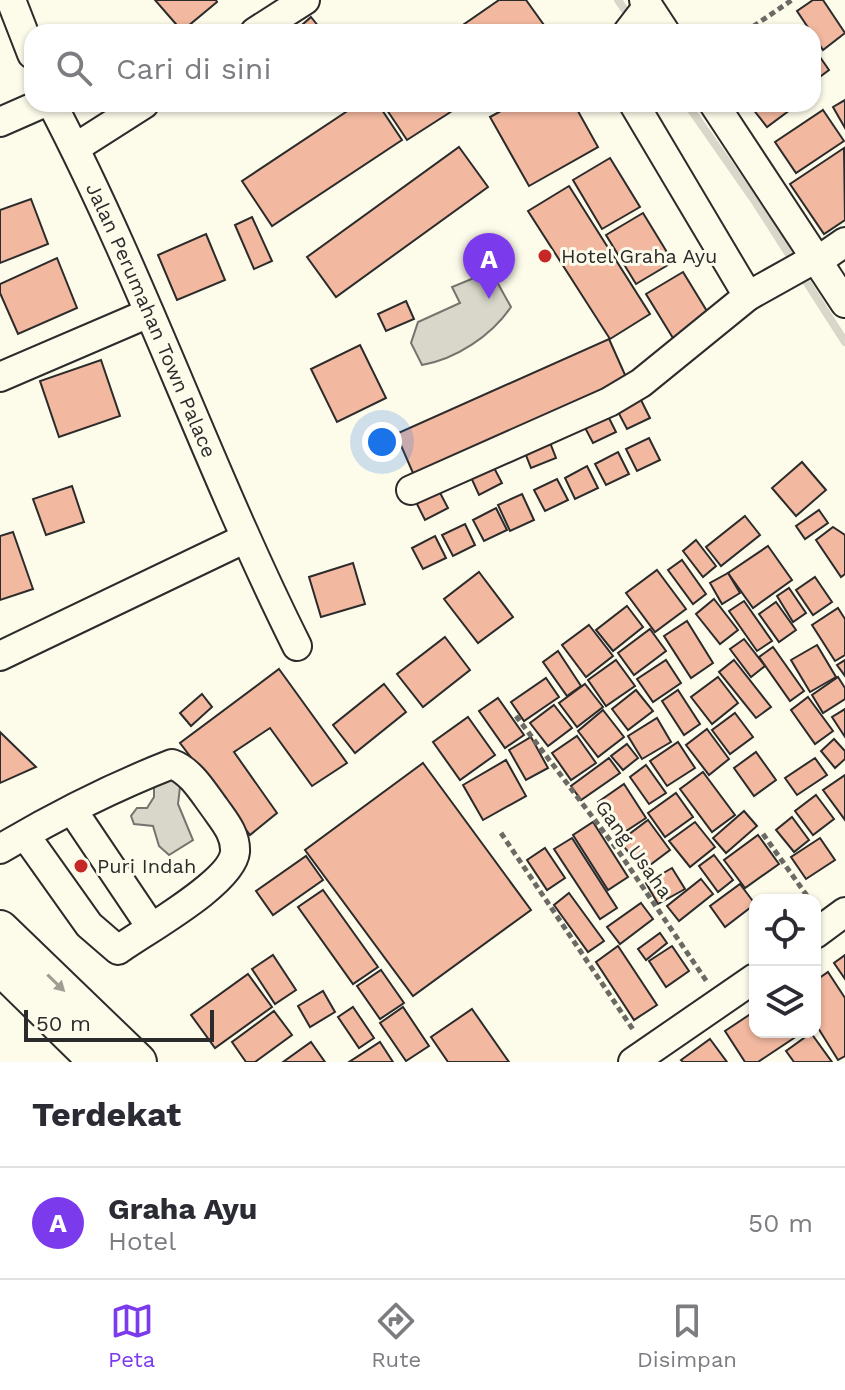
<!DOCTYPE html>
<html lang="id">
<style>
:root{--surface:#fff;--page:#f7f7f7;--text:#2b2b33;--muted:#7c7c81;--line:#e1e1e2;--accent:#7c3aed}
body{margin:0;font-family:"Work Sans",sans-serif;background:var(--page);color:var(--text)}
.controls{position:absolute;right:24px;bottom:24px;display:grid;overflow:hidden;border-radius:16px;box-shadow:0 2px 6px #0004}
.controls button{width:72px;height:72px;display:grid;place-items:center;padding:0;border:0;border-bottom:2px solid var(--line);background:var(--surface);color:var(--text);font:40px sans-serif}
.scale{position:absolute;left:24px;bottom:20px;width:190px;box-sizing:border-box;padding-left:8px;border:4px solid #2b2b2b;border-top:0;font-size:22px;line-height:28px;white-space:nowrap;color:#2b2b2b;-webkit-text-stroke:6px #fdfbea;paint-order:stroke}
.you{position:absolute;left:382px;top:442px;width:28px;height:28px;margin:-20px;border:6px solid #fff;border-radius:50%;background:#1a73e8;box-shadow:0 0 0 12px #1a73e833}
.badge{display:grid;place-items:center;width:52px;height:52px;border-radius:50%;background:var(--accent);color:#fff;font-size:26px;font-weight:700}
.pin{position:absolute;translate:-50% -66px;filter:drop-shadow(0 2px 4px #0008)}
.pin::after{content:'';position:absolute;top:42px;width:28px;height:24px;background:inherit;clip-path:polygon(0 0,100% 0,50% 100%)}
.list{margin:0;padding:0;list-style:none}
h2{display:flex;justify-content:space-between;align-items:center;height:104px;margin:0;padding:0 32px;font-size:34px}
h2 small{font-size:26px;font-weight:400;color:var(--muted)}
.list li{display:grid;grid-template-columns:52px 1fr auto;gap:24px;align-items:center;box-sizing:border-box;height:112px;padding:0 32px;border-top:2px solid var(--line)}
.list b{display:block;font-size:30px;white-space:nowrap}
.list p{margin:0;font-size:26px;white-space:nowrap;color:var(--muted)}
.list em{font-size:26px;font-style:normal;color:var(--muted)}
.icon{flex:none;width:44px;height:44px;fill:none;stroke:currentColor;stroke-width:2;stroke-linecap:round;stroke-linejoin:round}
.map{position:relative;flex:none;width:845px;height:1062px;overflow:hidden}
.search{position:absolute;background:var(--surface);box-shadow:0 2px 6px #0004;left:24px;right:24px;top:24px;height:88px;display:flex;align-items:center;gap:20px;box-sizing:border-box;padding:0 28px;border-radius:24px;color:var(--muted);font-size:30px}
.sheet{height:216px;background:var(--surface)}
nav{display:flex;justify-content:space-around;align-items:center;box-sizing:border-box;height:112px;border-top:2px solid var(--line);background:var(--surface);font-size:22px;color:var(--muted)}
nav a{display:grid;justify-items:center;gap:4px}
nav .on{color:var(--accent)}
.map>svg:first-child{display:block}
.water{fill:#d8d7c9;stroke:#74746e;stroke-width:2}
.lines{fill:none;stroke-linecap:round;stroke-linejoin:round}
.stream{stroke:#d8d7c9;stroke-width:8}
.building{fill:#f2b8a0;stroke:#2b2b2b;stroke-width:2}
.minor-casing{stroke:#2b2b2b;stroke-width:32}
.major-casing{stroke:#2b2b2b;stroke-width:40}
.path{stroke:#6a6964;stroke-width:5;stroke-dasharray:6 4;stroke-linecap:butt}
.minor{stroke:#fdfbea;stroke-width:28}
.major{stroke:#fdfbea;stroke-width:36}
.oneway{fill:#9e9d94}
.poi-dot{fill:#c62828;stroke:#fdfbea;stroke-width:3}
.labels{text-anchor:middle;stroke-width:6;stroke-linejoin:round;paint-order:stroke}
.poi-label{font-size:20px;fill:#2b2b2b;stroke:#fdfbea;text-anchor:start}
.street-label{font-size:20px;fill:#2b2b2b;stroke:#fdfbea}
</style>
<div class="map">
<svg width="845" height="1062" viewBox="0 0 845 1062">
<rect width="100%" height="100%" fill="#fdfbea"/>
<g class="water">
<path d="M491,271L511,307C491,336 456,359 422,365L411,343L418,322L460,303L452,287Z"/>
<path d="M167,777L180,787L178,804L193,840L169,855L159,846L153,826L134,824L131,816L137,808H147L154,797V786Z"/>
</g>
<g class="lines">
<g class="stream">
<path d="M618,0L631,19"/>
<path d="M687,104L756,203L845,342"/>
</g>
</g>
<g class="building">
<path d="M155,0H216L217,2L182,31Z"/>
<path d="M499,0H526L549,32H464L460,27Z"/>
<path d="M813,0H823L845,33L823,50L797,11Z"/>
<path d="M311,17L323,32H294Z"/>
<path d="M813,47L829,70L813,82Z"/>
<path d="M845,100V128L833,107Z"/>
<path d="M358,104H378L402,140L272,226L242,181Z"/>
<path d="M383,104H463L407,140Z"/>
<path d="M514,104H574L598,147L529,186L490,117Z"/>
<path d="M749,104H798L767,127Z"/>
<path d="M823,110L844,141L796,173L775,142Z"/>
<path d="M459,147L488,187L336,297L307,257Z"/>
<path d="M844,148L845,220L824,234L790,184Z"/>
<path d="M610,158L640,207L602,229L573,180Z"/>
<path d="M569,186L650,314L610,339L528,211Z"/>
<path d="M31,199L48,244L0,263V210Z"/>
<path d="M643,213L673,262L636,284L606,235Z"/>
<path d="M252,217L272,261L254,269L235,225Z"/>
<path d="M206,234L225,280L177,300L158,255Z"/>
<path d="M57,258L77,308L18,334L0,293V284Z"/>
<path d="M683,272L713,321L676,343L646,294Z"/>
<path d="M406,301L414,319L386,331L378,314Z"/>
<path d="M609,339L630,386L416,480L396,434Z"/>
<path d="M360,345L386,398L337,422L311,369Z"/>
<path d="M101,360L120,416L59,437L40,381Z"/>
<path d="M639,396L650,418L627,429L616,408Z"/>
<path d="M605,410L616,432L593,443L582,422Z"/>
<path d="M547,435L556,458L531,468L522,445Z"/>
<path d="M649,438L660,460L637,471L626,449Z"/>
<path d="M618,452L629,474L606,485L595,464Z"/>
<path d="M491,462L502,483L479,495L469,473Z"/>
<path d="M802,462L826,490L796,516L772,488Z"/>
<path d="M587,466L598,488L575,499L565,478Z"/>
<path d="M557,479L568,500L545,511L534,490Z"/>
<path d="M72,486L84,522L46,535L33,499Z"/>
<path d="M437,487L448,508L425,520L414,498Z"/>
<path d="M522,494L534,520L510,531L498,505Z"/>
<path d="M496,508L507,530L484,541L473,520Z"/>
<path d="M819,510L828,523L805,539L796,526Z"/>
<path d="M745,516L760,535L721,566L706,547Z"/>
<path d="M465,524L475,545L453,556L442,535Z"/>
<path d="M833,527L845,535V574L841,577L816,540Z"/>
<path d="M13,532L33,589L0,600V536Z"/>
<path d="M435,536L446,558L423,569L412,548Z"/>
<path d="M696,540L716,566L703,577L683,551Z"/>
<path d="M768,546L792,580L753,608L728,573Z"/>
<path d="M682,560L706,594L693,604L668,570Z"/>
<path d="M353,563L365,604L321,617L309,577Z"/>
<path d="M657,570L686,609L655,632L626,593Z"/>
<path d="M479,572L513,617L478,643L444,599Z"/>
<path d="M728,573L740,593L722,604L710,583Z"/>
<path d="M815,577L832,602L813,615L796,590Z"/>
<path d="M789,588L806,613L793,622L777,596Z"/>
<path d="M714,599L738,630L720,644L696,614Z"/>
<path d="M744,601L772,641L757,651L729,611Z"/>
<path d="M776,602L796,630L779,642L759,614Z"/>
<path d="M627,606L643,627L613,651L596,630Z"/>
<path d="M838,608L845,619V655L835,661L812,625Z"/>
<path d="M687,621L713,663L691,678L664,636Z"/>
<path d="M589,625L613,656L586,677L562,645Z"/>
<path d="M650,629L666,651L634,675L618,653Z"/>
<path d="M445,637L470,670L423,707L397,674Z"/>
<path d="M744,639L765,666L751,677L730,649Z"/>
<path d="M817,645L836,677L810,692L791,660Z"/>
<path d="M773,647L804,691L790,701L759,657Z"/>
<path d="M558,651L581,686L567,696L543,662Z"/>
<path d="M616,660L635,686L606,706L588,680Z"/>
<path d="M666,660L681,683L653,702L637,679Z"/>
<path d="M734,660L771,707L756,718L719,672Z"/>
<path d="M845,660V676L837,665Z"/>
<path d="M279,669L347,763L312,786L270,728L234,752L277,813L250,835L180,743Z"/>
<path d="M718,677L738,703L712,724L691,697Z"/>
<path d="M838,677L845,688V699L823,713L812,695Z"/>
<path d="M546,678L559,697L524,721L511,702Z"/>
<path d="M384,684L406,712L355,753L333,725Z"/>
<path d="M585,684L603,707L577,727L559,703Z"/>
<path d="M636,690L653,711L628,730L612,709Z"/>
<path d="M678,690L700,724L684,735L662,701Z"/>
<path d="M202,694L212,707L191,726L180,713Z"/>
<path d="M808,697L833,731L815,744L791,710Z"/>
<path d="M498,698L524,735L505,748L479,711Z"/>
<path d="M554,705L572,728L548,746L530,723Z"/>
<path d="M845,709V737L832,717Z"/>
<path d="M603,710L624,737L598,757L578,731Z"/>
<path d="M735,713L753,737L730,754L712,730Z"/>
<path d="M468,717L495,755L460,780L433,742Z"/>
<path d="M657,718L671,742L642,759L628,736Z"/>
<path d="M707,729L729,759L709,775L686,745Z"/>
<path d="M0,732L36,767L0,783Z"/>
<path d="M577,736L596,763L571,780L552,753Z"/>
<path d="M531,737L548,768L526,780L509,750Z"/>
<path d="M834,739L845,751V759L835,768L821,751Z"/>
<path d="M678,742L695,768L667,786L650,761Z"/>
<path d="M627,744L638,758L623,770L611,756Z"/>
<path d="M756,752L776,780L754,796L734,768Z"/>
<path d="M609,758L620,773L581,800L571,786Z"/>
<path d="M815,758L827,775L797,795L785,778Z"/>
<path d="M506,760L526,796L483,820L463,785Z"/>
<path d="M423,763L531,910L413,996L305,850Z"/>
<path d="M646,765L666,793L649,804L630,777Z"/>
<path d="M703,772L735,815L712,832L680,789Z"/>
<path d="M845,775V820L823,790Z"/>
<path d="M624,784L646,818L620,835L598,802Z"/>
<path d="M676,793L693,817L665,837L648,813Z"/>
<path d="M816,795L834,819L813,835L795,811Z"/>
<path d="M744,811L757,826L726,853L713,838Z"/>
<path d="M792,817L809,840L794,852L776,830Z"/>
<path d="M648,820L670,850L642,871L620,841Z"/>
<path d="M593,822L628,877L608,890L573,835Z"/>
<path d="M695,822L715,847L690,867L669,841Z"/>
<path d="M758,835L779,864L745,888L724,860Z"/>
<path d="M572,838L617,908L600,919L554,849Z"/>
<path d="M820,838L835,860L806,879L791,857Z"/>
<path d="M545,848L565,878L547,890L527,860Z"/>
<path d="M714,855L733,880L718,892L699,866Z"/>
<path d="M306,856L323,880L273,915L256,891Z"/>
<path d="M672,868L685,889L658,904L646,883Z"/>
<path d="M701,879L713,894L679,921L667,906Z"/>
<path d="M740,884L755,904L725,927L710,906Z"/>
<path d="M323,890L378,967L353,984L298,907Z"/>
<path d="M569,893L604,941L588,952L554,905Z"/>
<path d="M641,903L653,919L620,944L607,927Z"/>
<path d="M660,933L667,943L646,960L638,949Z"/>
<path d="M618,946L657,1005L634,1020L596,962Z"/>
<path d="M672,946L689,971L666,987L649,961Z"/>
<path d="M273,955L296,990L275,1004L252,969Z"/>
<path d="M845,955V979L834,963Z"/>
<path d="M381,970L404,1003L380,1019L357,986Z"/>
<path d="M828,972L845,998V1056L838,1060L815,1023V981Z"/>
<path d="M248,974L272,1007L215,1048L191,1015Z"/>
<path d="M323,991L335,1012L310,1027L298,1006Z"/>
<path d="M353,1007L374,1038L359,1048L338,1017Z"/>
<path d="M403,1007L429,1046L406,1061L380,1023Z"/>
<path d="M472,1009L509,1062H448L431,1037Z"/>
<path d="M274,1011L292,1035L255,1062H246L232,1042Z"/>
<path d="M755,1011V1032H803L758,1062H745L725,1031Z"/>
<path d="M811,1033L832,1062H794L786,1051Z"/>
<path d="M710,1039L727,1062H683L681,1060Z"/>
<path d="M311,1042L325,1062H283Z"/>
<path d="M380,1042L393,1062H349Z"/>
</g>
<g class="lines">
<g class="minor-casing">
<g id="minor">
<path d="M11,0L32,54"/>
<path d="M644,0L665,32"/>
<path d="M255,32L305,0"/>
<path d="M628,32L648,6"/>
<path id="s1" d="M52,104C144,280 208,468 297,646"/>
<path d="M714,104L845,303"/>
<path d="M0,122L41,104"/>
<path d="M75,148L144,104"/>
<path d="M819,260L845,242"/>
<path d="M748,296L816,258"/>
<path d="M0,377L149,313"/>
<path d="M411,490L609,402L641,383L748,296L634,104"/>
<path d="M0,656L244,539"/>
<path d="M73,811L151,927"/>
<path d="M0,849C54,817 113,787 172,764C191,771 203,792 215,808C224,821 236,834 235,852C232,883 144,931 118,950L89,925L25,835"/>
<path d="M815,934L845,912"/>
<path d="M633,1062L755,978"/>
</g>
</g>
<g class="major-casing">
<g id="major">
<path d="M0,929L138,1062"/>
<path d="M0,966L98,1062"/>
</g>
</g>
<g class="path">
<path d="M745,32L792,0"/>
<path d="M516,716L619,852L707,982"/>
<path d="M501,833L634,1031"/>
<path d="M763,834L810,900"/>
</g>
<use href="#minor" class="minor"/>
<use href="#major" class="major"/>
</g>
<defs><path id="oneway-solid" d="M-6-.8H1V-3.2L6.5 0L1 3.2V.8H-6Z" transform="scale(2)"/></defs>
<use class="oneway" href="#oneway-solid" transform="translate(56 983) rotate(44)"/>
<g class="poi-dot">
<circle cx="545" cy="256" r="8"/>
<circle cx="81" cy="866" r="8"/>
</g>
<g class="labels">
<g class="poi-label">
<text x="561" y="263">Hotel Graha Ayu</text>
<text x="97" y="873">Puri Indah</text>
</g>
<g class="street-label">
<text dy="7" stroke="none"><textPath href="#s1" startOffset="238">Jalan Perumahan Town Palace</textPath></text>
<text transform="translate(634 849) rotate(54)" y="7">Gang Usaha</text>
</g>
</g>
</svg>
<div class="controls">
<button><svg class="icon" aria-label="locate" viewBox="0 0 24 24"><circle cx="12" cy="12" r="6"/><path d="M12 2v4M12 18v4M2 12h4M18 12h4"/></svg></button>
<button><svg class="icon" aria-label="layers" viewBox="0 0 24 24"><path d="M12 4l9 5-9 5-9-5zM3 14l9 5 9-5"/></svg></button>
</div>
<div class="scale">50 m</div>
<div class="you"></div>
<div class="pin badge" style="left:489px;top:299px">A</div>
<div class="search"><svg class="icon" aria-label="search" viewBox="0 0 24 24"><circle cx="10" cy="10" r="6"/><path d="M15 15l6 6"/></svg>Cari di sini</div>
</div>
<section class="sheet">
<h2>Terdekat<small></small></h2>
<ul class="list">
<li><span class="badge">A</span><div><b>Graha Ayu</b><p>Hotel</p></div><em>50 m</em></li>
</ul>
</section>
<nav>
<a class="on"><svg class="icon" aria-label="map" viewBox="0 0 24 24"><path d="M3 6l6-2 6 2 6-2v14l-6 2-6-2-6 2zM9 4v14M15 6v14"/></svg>Peta</a>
<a><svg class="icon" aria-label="directions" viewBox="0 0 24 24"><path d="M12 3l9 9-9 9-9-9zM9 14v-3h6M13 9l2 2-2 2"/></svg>Rute</a>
<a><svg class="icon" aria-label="saved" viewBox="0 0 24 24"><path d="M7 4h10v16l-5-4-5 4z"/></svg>Disimpan</a>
</nav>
